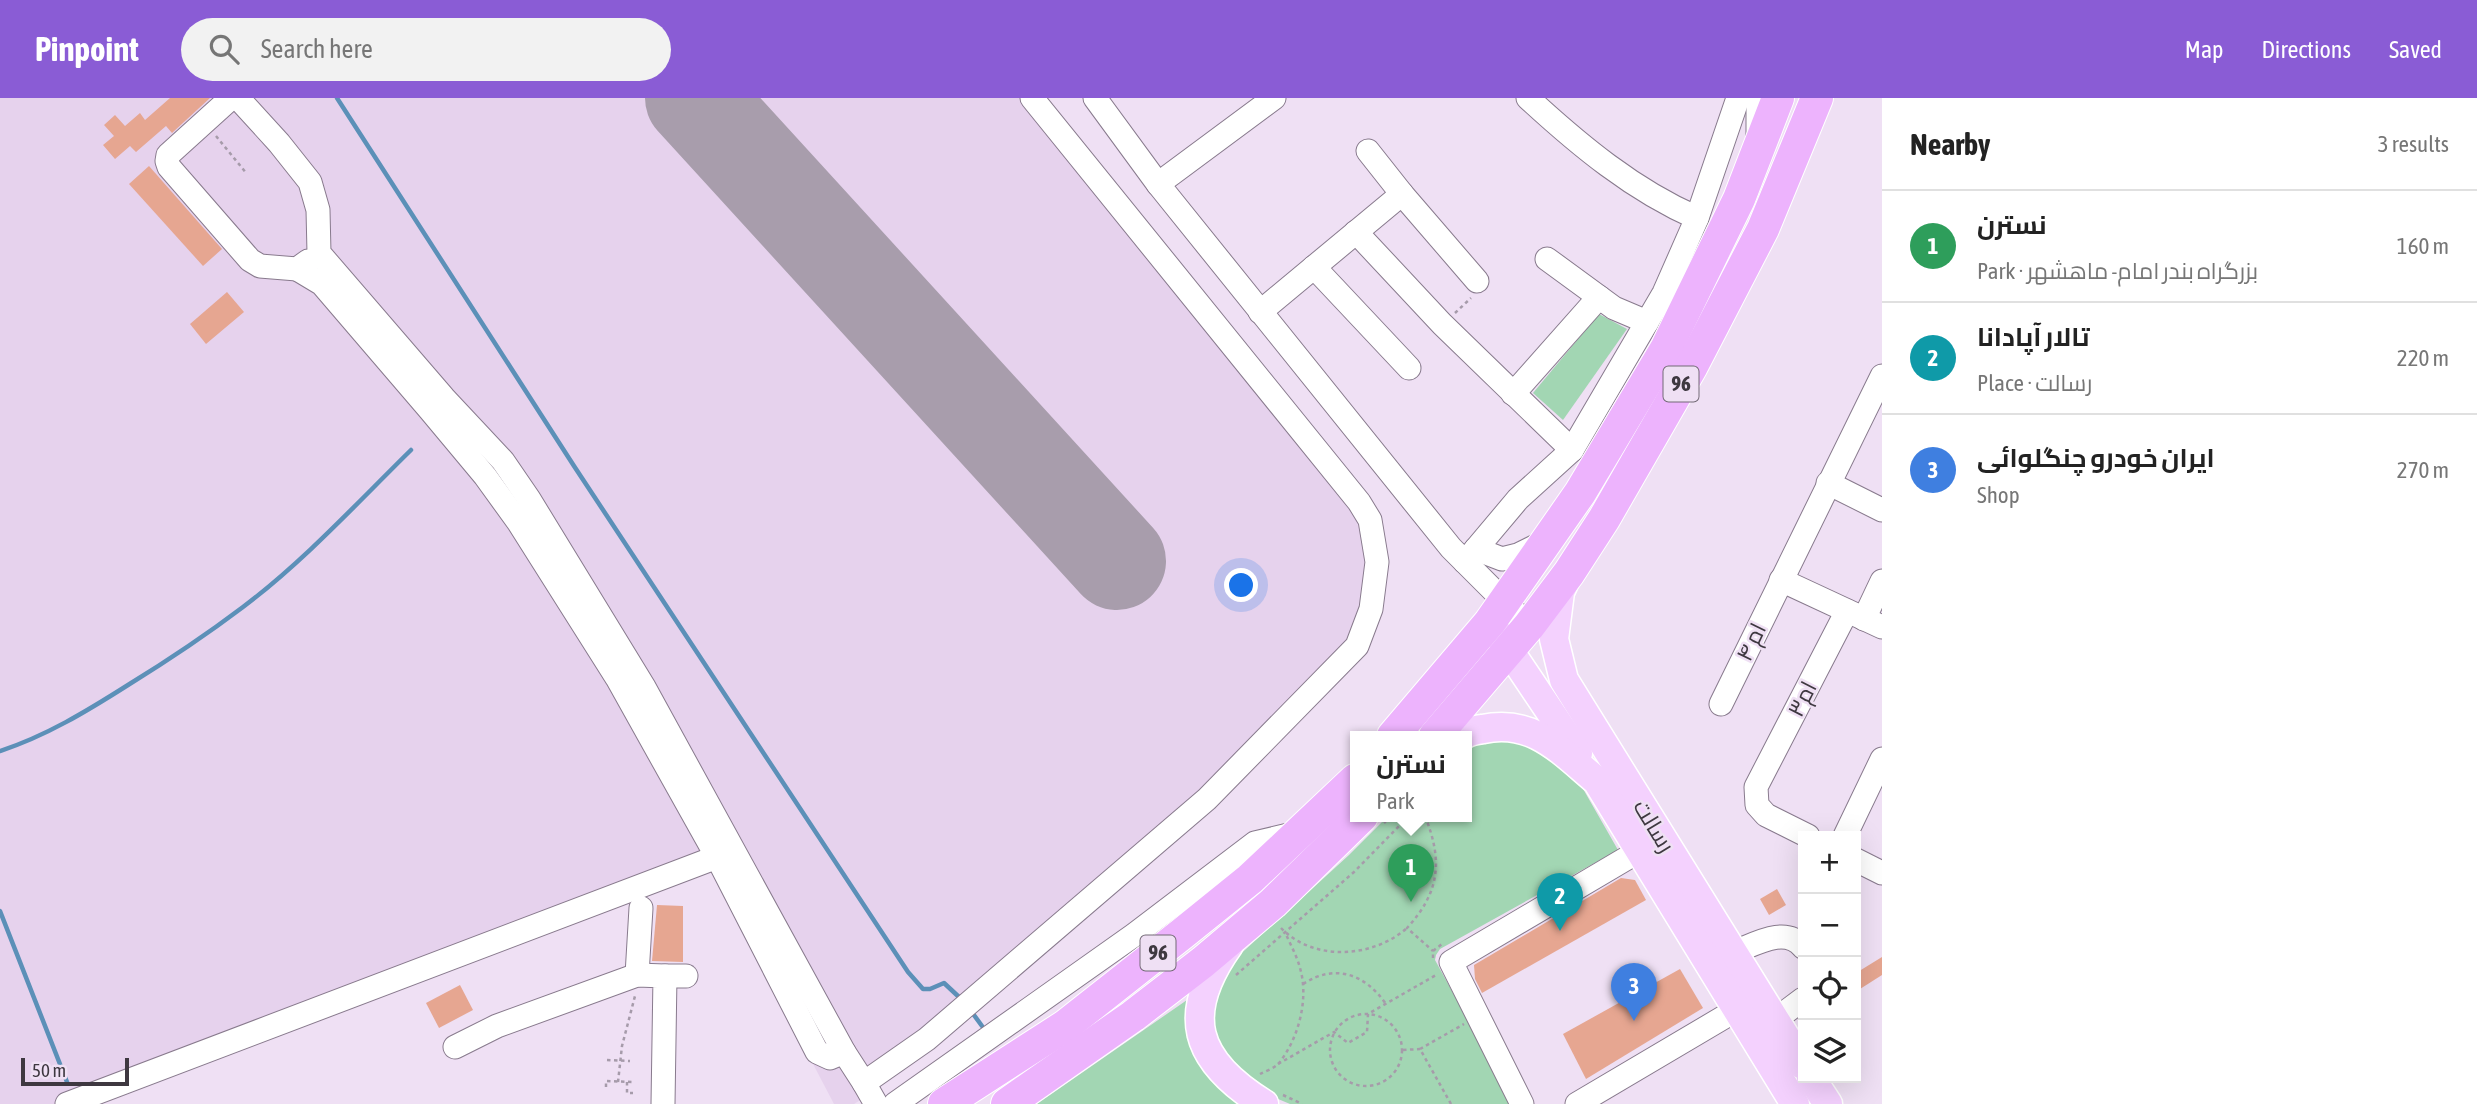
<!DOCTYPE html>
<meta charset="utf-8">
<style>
:root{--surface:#fff;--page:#f2f2f2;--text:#222;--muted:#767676;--line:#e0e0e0;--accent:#8a5cd5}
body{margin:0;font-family:"Asap Condensed",Cairo,sans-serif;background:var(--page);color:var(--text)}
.controls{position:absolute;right:21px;bottom:21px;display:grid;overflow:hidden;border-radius:0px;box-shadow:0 7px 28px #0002}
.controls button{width:63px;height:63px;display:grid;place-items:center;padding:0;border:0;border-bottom:2px solid var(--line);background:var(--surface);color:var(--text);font:35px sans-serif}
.scale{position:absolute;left:21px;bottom:18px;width:108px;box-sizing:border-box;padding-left:7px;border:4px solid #3e3840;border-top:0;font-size:19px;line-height:24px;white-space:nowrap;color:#3e3840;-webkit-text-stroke:5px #efe0f4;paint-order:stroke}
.you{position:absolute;left:1242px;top:488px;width:24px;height:24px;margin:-18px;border:5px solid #fff;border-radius:50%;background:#1a73e8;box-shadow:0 0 0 10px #1a73e833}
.badge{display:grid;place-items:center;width:46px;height:46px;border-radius:50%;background:var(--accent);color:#fff;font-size:23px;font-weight:700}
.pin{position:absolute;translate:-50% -58px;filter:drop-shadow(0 2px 4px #0008)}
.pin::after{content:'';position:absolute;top:37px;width:24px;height:21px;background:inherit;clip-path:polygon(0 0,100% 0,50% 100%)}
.popup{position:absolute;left:1350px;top:633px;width:122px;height:91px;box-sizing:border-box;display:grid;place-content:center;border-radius:0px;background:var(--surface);filter:drop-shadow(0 2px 5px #0005);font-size:23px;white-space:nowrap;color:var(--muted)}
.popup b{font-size:26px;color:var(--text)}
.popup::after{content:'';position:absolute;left:50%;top:100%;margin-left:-14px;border:14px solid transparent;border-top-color:var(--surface)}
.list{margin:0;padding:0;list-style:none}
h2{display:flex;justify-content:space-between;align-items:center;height:91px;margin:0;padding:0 28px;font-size:30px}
h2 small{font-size:23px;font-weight:400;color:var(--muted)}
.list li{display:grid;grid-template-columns:46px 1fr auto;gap:21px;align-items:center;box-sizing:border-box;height:112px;padding:0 28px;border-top:2px solid var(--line)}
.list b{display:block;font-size:26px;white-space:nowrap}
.list p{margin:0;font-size:23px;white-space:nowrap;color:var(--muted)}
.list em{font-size:23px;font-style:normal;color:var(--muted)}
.icon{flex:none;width:38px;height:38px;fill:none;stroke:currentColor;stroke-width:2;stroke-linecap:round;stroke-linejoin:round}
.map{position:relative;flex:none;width:1882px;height:1006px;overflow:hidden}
header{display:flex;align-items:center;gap:42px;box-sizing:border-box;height:98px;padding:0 35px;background:var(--accent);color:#fff}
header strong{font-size:33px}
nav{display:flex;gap:38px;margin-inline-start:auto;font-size:24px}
.search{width:490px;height:63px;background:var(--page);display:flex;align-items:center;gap:18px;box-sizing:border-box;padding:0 24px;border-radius:38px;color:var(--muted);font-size:26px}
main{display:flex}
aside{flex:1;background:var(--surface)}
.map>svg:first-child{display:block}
.built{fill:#e6d2ed}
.green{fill:#a2d6b3}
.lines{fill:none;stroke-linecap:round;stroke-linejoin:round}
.stream{stroke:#5c90b8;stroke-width:4.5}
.runway{stroke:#a89dac;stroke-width:98}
.building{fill:#e6a691}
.minor-casing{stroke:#887a8d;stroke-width:25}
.major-casing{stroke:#fff;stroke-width:31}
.highway-casing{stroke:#fff;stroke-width:34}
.path{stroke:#a69baa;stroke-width:2.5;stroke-dasharray:3.5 3.5;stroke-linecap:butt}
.minor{stroke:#fff;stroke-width:23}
.major{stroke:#f4d1fe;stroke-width:28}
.highway{stroke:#edb3fd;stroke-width:32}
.labels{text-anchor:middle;stroke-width:5;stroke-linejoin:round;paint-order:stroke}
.shield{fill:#efe0f4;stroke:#736a76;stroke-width:2}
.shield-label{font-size:21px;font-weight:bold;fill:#3e3840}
.street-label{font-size:23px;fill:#3e3840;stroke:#efe0f4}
</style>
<header>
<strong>Pinpoint</strong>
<div class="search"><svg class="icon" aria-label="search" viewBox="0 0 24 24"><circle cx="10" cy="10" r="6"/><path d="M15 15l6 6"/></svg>Search here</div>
<nav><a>Map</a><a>Directions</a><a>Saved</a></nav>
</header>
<main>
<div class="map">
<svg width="1882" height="1006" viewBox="0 0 1882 1006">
<rect width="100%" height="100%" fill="#efe0f4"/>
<path class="built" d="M0,0H1039L1370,408L1368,545L870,996L854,1006H834L710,769L93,1006H0Z"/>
<g class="green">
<path d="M1599,216L1627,231L1563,322L1533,295Z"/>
<path d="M1517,640L1574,675L1618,752L1440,851L1436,857L1435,862L1514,1006H1290C1261,995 1233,976 1217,949C1210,938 1210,918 1208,906L1234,862L1349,757L1388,718H1467V647Z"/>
<path d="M1187,902C1188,916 1186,933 1190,946C1196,967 1227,997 1246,1006H1037Z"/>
</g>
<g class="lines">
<g class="stream">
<path d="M337,0L574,368L908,874L923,891H930L944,885L959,899"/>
<path d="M0,653C46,638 87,613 128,587C167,563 206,537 243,509C304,463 357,405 411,352"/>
<path d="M0,813L67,984"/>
<path d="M971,913L982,928"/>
</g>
<path class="runway" d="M694,0L1117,463"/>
</g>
<g class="building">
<path d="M170,0H210L172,35L166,28L136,54L130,48L115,61L103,47L114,38L104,27L115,17L125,28L140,15L145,22Z"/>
<path d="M149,68L222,151L203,168L129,86Z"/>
<path d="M227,194L244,214L206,246L190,226Z"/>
<path d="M1621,780L1635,782L1646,802L1482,895L1475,881L1474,867Z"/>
<path d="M1777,791L1786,807L1769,817L1760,801Z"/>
<path d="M657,807L683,808V864L652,863Z"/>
<path d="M1882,859V877L1860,891L1856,885V875Z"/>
<path d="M1680,871L1703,910L1586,981L1563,936Z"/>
<path d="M460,887L473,912L439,930L426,905Z"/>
</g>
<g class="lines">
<g class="minor-casing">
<g id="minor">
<path d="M231,0L168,57L167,63L169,69L250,162L260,168L297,171L308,163"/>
<path d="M238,0L279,45L310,84L318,112L319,155L444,300L503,363L529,401L644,589L844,954"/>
<path d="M1095,0L1158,86"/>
<path d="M1274,0L1158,86L1451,450L1529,528"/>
<path d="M1528,0C1579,47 1633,92 1697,120"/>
<path d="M1758,39V0"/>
<path d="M1402,96L1477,183"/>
<path d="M1356,134L1442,226L1572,352L1518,401L1465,464"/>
<path d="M1547,161L1614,210L1647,224"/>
<path d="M1314,169L1409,270"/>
<path d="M297,171L322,186L430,312L485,378L519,425L617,580L717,759L817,954L830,960L844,954L864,985L927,941L1207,701L1357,548L1371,511L1377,464L1370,422L1359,404L1032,0"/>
<path d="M1260,214L1402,96L1368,53"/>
<path d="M1513,296L1599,199"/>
<path d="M1572,352L1664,195L1697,120L1738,0"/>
<path d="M1828,385L1882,412"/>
<path d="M1476,451L1502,461L1518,457L1546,443"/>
<path d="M1781,482L1882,529"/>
<path d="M1864,521L1882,483"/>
<path d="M1721,606L1882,278"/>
<path d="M1808,738L1766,717L1757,707L1756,689L1847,513"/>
<path d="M1845,738L1882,661"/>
<path d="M1856,762L1882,775"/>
<path d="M1732,855C1754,847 1785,827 1803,849"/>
<path d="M637,877L641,810"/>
<path d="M665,878H686"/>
<path d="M1775,922L1803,901"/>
<path d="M455,949L497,928L637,877L665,878L663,1006"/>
<path d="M864,985L876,1006"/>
<path d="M67,1006L717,759"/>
<path d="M895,1006L1134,837L1255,745L1297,735"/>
<path d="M1522,1006L1451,864L1639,753"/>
<path d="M1577,1006L1736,912"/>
</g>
</g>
<g class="major-casing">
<g id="major">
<path d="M1566,481L1560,494L1554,541L1564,582L1803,967"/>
<path d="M1490,524L1578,655"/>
<path d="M1462,638C1468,633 1475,632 1483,631C1533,620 1562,654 1597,683L1795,1006"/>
<path d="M1229,847C1180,916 1193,962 1264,1006"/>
<path d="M1811,980L1828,1006"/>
</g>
</g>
<g class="highway-casing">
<g id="highway">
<path d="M1393,638L1490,524L1580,395L1666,251L1739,101L1778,0"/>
<path d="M1435,638L1529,528L1569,475L1604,421L1692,268L1763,131L1817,0"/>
<path d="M944,1006L1065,928L1183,835L1250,781L1355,682"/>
<path d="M1007,1006L1133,918L1203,864L1273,805L1362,718"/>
</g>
</g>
<g class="path">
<path d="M216,38L247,76"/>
<path d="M1455,215L1471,200"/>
<path d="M1425,718C1443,763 1440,794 1407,830L1433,853"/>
<path d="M1384,725L1391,718"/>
<path d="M1281,830C1314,864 1373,860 1407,830"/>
<path d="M1433,860V853L1442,846"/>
<path d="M1236,877L1354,774L1409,718"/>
<path d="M1303,886C1335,865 1365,876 1386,906"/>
<circle cx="1366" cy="952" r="36"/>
<path d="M1403,952L1420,951"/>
<path d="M607,962L630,963"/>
<path d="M1278,966L1334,934L1348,945L1367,934L1368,916L1436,877"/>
<path d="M1260,976C1266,973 1275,970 1279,965C1299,940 1309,900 1300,870C1297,858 1290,846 1285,834"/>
<path d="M618,984L622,948L635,898"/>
<path d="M627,984V995H633"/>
<path d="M606,989V983L634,984"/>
<path d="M1283,997L1302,1006"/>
<path d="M1451,1006L1420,951L1464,926"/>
</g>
<use href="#minor" class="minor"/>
<use href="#major" class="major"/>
<use href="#highway" class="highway"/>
</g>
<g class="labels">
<g class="shield">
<rect x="1663.5" y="268.5" width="35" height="35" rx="5"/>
<rect x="1140.5" y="837.5" width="35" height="35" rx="5"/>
</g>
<g class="shield-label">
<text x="1681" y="293">96</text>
<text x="1158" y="862">96</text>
</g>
<g class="street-label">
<text transform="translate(1751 544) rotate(-64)" y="8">ام ۴</text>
<text transform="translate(1802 601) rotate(-63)" y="8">ام۳</text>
<text transform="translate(1654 728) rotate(59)" y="8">رسالت</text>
</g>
</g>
</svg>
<div class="controls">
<button>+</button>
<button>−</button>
<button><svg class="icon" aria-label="locate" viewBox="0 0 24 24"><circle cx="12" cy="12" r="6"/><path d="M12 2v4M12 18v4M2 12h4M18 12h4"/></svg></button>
<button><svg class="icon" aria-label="layers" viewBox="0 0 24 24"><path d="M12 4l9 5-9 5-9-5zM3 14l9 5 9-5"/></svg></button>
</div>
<div class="scale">50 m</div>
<div class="you"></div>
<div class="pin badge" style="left:1411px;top:804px;background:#2e9e5b">1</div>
<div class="popup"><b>نسترن</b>Park</div>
<div class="pin badge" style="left:1560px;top:833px;background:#0f9aa8">2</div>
<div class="pin badge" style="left:1634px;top:923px;background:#3f7fe0">3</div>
</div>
<aside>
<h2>Nearby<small>3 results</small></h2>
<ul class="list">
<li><span class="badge" style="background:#2e9e5b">1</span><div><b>نسترن</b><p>Park · بزرگراه بندر امام- ماهشهر</p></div><em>160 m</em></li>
<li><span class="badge" style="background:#0f9aa8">2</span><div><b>تالار آپادانا</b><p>Place · رسالت</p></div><em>220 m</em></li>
<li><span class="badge" style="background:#3f7fe0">3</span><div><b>ایران خودرو چنگلوائی</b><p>Shop</p></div><em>270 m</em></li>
</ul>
</aside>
</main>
